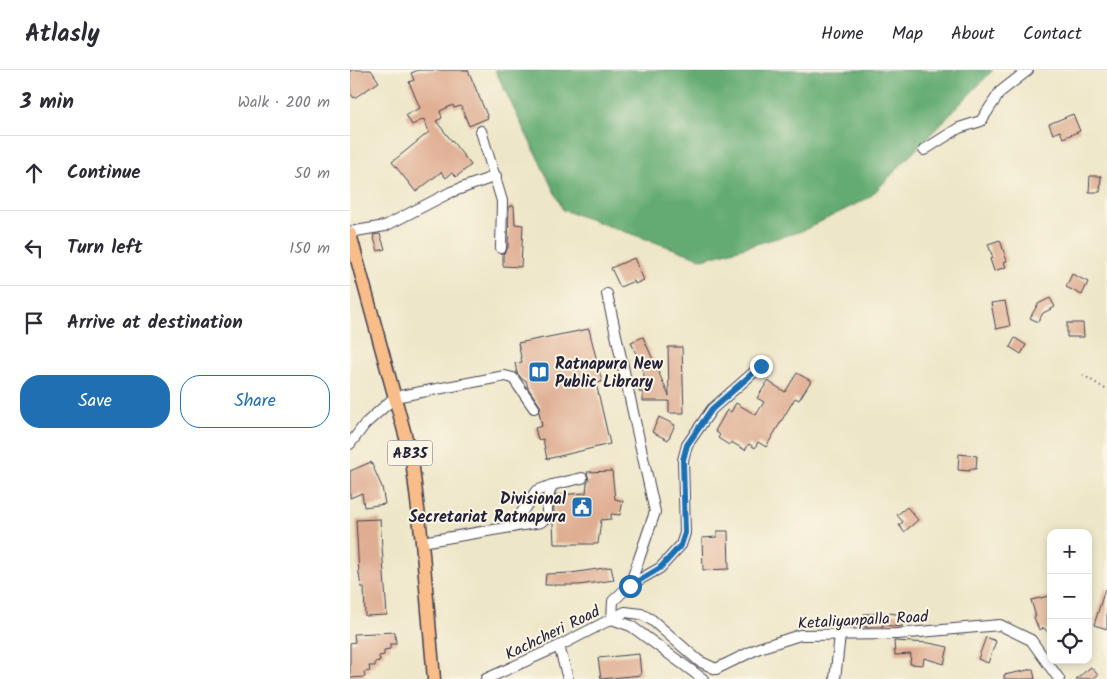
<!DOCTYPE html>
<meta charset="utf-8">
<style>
:root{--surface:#fff;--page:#f7f7f7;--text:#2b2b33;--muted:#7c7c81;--line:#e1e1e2;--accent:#1f6fb2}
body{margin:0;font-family:Kalam,sans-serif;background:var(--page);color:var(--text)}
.controls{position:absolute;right:15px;bottom:15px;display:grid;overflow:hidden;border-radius:10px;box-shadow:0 2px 8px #0003}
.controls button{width:45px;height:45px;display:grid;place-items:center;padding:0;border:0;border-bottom:1px solid var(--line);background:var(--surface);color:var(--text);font:25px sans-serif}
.stop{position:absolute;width:15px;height:15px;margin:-11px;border:4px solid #1f6fb2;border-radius:50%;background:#fff}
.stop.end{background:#1f6fb2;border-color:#fff;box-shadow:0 1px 5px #0008}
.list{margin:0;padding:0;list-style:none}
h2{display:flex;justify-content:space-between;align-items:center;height:65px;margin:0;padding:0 20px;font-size:21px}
h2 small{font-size:16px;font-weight:400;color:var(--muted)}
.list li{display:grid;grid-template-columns:32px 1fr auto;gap:15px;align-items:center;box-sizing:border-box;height:75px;padding:0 20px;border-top:1px solid var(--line)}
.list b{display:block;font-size:19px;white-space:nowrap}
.list em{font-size:16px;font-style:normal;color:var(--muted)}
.actions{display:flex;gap:10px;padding:15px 20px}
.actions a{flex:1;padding:11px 0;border:1px solid var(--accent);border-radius:20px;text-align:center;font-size:18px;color:var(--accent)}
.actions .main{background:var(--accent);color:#fff}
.icon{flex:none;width:28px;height:28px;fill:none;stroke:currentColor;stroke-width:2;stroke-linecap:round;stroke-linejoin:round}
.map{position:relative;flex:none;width:757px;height:609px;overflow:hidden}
header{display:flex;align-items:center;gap:30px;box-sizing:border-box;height:70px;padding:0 25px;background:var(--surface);border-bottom:1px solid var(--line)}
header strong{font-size:24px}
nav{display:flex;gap:28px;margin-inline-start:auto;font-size:18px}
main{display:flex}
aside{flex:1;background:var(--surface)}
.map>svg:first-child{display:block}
.forest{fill:#63ab72;stroke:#426656}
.building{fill:#dfad92}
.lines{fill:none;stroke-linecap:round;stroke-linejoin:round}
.minor-casing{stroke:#403f50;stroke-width:12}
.major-casing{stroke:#403f50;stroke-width:15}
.path{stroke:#403f50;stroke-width:2;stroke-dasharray:1 4;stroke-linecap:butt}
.minor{stroke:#fff;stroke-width:10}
.major{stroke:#f8bd89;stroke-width:12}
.route{stroke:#1f6fb2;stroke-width:6}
.labels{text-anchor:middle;stroke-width:4;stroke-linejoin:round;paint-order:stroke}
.shield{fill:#fcf5e5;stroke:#63616e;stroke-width:1}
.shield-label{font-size:15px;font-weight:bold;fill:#22223b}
.poi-label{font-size:16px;font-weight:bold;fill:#22223b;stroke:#fcf5e5;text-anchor:start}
.street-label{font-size:16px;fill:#22223b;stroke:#fcf5e5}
</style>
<header>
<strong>Atlasly</strong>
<nav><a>Home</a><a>Map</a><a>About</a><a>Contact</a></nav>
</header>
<main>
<aside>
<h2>3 min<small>Walk · 200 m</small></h2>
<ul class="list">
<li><svg class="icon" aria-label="ahead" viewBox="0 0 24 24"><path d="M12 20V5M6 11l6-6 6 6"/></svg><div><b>Continue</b></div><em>50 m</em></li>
<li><svg class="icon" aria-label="left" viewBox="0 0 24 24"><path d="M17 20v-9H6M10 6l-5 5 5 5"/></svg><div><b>Turn left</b></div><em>150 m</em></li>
<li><svg class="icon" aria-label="arrive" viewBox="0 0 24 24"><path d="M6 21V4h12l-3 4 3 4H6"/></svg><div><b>Arrive at destination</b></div></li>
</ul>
<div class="actions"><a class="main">Save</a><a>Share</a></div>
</aside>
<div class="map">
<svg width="757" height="609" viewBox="0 0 757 609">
<rect width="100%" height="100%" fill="#fcf5e5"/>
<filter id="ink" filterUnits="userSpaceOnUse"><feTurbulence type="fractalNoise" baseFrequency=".02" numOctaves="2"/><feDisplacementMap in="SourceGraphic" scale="10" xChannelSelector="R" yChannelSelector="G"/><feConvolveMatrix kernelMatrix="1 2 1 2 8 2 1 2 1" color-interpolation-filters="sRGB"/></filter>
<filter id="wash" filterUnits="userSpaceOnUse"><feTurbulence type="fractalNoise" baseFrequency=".0096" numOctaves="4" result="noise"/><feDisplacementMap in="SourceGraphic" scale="20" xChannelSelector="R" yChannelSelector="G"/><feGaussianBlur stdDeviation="1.12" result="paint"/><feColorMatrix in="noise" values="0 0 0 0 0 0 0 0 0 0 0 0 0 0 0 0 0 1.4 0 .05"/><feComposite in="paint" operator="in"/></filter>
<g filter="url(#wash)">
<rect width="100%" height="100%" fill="#ede6c8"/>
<path class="forest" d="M145,0H643L520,127L452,161L353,189L213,140Z"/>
<g id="blocks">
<g class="building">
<path d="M0,0H21L29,12L4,28L0,23Z"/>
<path d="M69,0H118L138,48L119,56L111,36L104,38L103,35L90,41L92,48L86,51L121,95L106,107L102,103L96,108L91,102L66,122L42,92L79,62L74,49L62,55L56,45L70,38L59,12L64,10L61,3Z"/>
<path d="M723,44L730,61L713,68L710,61L703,64L699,54Z"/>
<path d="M740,106H751L750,122H739Z"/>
<path d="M159,136H164L165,154L173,155L171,197L153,196V184L158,178Z"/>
<path d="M30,164L35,179L28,181L23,165Z"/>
<path d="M650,170L657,191L654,192L656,197L644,201L640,189L643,188L638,174Z"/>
<path d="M284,188L294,210L285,214L284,211L270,217L261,198Z"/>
<path d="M722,204L738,212L732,225L716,217Z"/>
<path d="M700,228L705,237L693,243L688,252L680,248L688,234Z"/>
<path d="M655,231L660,256L646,259L641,233Z"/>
<path d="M717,253H733L734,267H717Z"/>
<path d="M239,259L252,312L246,313L260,374L197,389L193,369L188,370L185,358L192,356L189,342L191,337L178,318L176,310H173L167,303L165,293L172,292L168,273Z"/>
<path d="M293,267L319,326L318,277H332L334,343H319V331H293V322H289V312H294V303L281,272Z"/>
<path d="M665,268L676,275L671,284L660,277Z"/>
<path d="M447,303L461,311L449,330L445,328L416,377L408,372L405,378L399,374L395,380L381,372L379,375L368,368L370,365L365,361L377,340L381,342L386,333L406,345L414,332L407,328L418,311L435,322Z"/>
<path d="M309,347L325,355L318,370L302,362Z"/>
<path d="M609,384L627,386L626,399H620V401L608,400Z"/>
<path d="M21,392L32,417L35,434L14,437L12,423L0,428V401Z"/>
<path d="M262,401L265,429L273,431L270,445L261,444V449L251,450L248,474H204L203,453H200L204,447V431L206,425L236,423L237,413L239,410L237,402Z"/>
<path d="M557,437L568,450L554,462L549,455L553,452L547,445Z"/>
<path d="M30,449L37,545L15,546L14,517H11L9,504L6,450Z"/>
<path d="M367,461H378L379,499L353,500L352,468L367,467Z"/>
<path d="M261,497L264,510L229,515H195L196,504L221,503Z"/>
<path d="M755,519L757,520V559L744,555Z"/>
<path d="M699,526L701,533V566L694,558L689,560L684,547H686L681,530Z"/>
<path d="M539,543L553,545L552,557L532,555V557H515L514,555L500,557L498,550L514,547V544Z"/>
<path d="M45,562L46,574H40V579L34,580V585L29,586L30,591L25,592V596H19L20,601L14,602L15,607L0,608V573L5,572L4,564Z"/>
<path d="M636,567L646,571L638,593L628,589Z"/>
<path d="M544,571L579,573L598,577L594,594L574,588L573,595L560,594L561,584L545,585Z"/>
<path d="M289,584L291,605L251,609L248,588Z"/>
<path d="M741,597L748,605L742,609H726Z"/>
<path d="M683,599L685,609H654V605Z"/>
</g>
</g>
</g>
<g filter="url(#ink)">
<use href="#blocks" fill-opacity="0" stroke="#403f50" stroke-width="1"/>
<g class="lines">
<g class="minor-casing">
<g id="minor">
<path d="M131,61L152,131L151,178"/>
<path d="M574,80L609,58L631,51L650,22L678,0"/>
<path d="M0,162L35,156L101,122L146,106"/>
<path d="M257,224L305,442L280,515"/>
<path d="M0,374L15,354L45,327L155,306L163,308L184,338"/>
<path d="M162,457L186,421L202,415"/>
<path d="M72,472L191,452L197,447V430L202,415L232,408"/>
<path d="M262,549L263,531L280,515L310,498L331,475L335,463L333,390L337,375L362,339L411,296"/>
<path d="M262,549L281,556L353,609"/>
<path d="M209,576L218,609"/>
<path d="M136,609L209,576L275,542L291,544L302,550L349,591L366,599L409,578L450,565L547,564L650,555L681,570L709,609"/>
<path d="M485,609L490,565"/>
</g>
</g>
<g class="major-casing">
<path id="major" d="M0,164L62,390L72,472L84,609"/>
</g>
<path class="path" d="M733,305L757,320"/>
<use href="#minor" class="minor"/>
<use href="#major" class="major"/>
</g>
</g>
<g class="lines" filter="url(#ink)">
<path class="route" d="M280,516L310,498L331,475L335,463L333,390L337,375L362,339L411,296"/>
</g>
<defs>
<g id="library-square" transform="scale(1.125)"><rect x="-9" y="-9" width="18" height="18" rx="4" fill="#1f6fb2" stroke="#fcf5e5"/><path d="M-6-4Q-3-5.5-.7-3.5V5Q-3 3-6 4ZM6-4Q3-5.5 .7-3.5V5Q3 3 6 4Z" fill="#fff"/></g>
<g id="civic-square" transform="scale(1.125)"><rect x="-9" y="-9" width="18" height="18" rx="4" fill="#1f6fb2" stroke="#fcf5e5"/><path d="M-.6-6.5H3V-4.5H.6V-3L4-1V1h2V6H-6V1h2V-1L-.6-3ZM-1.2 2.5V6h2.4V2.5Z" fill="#fff"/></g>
</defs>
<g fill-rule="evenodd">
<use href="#library-square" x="189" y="302"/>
<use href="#civic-square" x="232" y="437"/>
</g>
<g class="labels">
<rect class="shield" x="37.5" y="370.5" width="45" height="25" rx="4"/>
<g class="shield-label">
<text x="60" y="388">AB35</text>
</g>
<g class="poi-label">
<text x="205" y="299">Ratnapura New<tspan x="205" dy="18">Public Library</tspan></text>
<text x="216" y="434" text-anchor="end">Divisional<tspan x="216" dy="18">Secretariat Ratnapura</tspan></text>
</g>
<g class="street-label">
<text transform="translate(513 549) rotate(-3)" y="6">Ketaliyanpalla Road</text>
<text transform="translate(202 562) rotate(-26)" y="6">Kachcheri Road</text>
</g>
</g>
</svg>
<div class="controls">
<button>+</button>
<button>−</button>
<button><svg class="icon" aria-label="locate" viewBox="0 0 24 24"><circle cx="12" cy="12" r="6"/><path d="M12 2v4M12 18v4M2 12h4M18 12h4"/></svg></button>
</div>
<div class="stop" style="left:280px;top:516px"></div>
<div class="stop end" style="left:411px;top:296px"></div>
</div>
</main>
